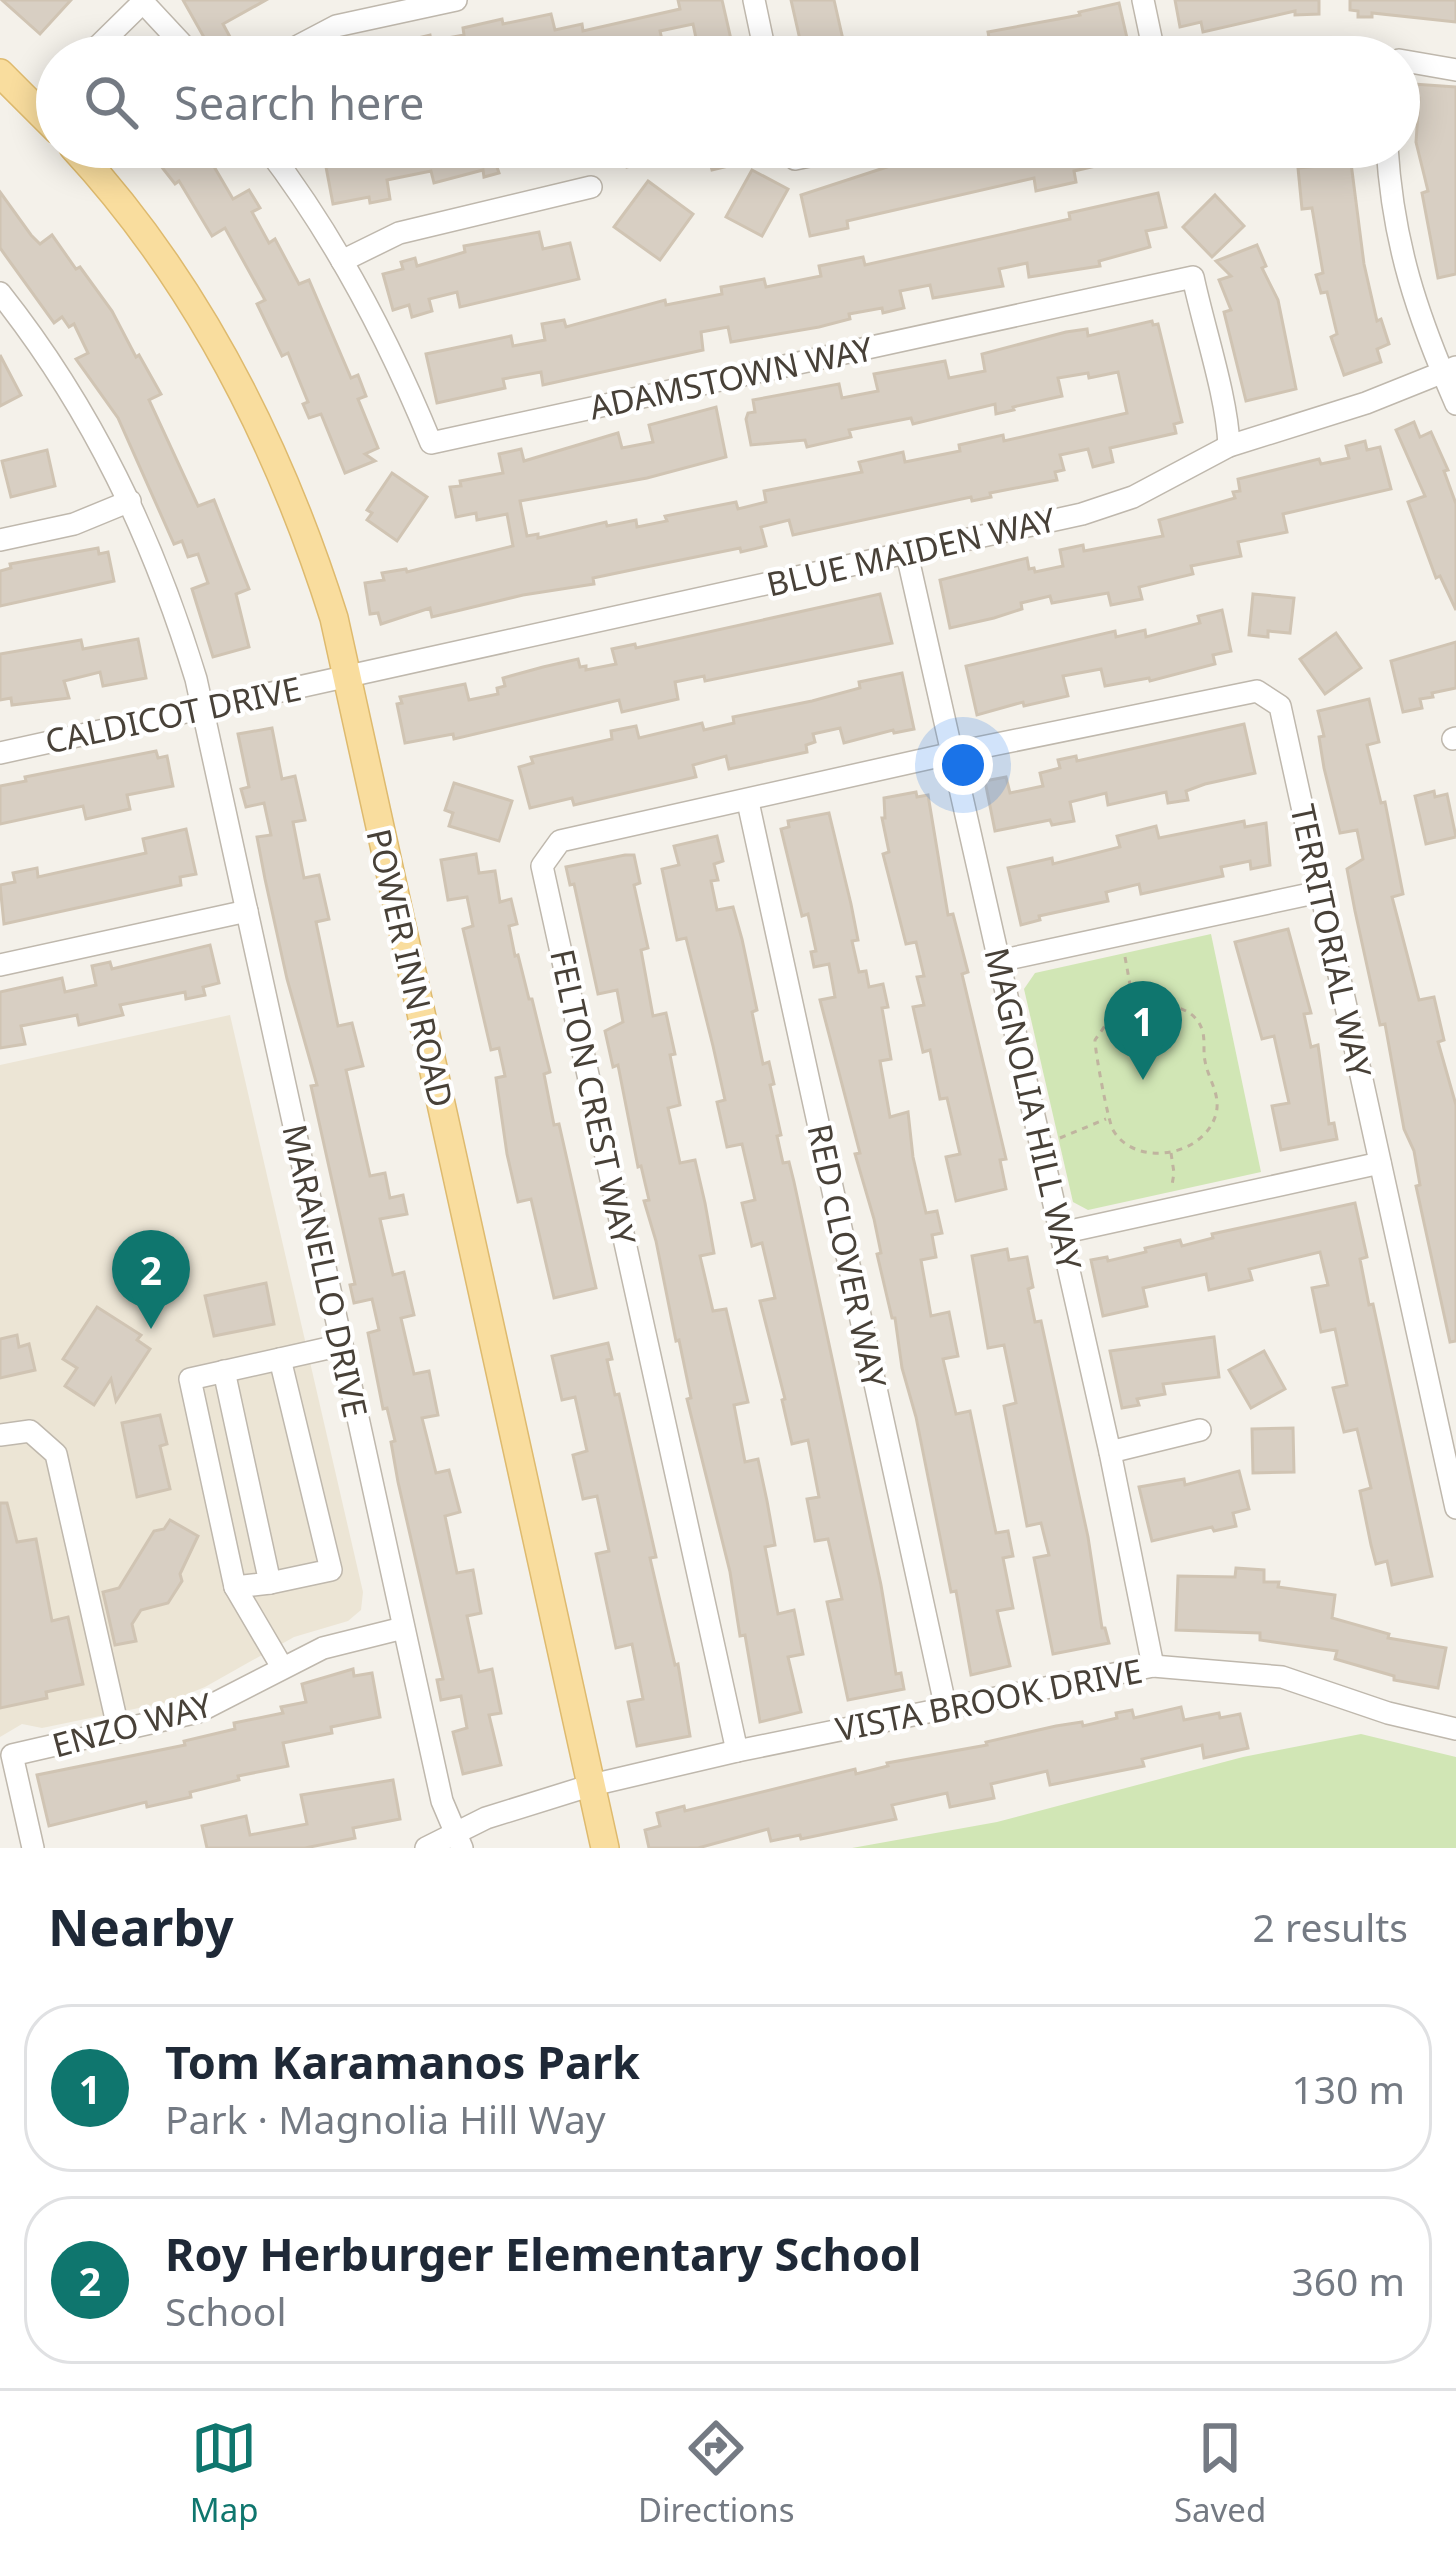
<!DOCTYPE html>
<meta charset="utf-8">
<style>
:root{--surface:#fff;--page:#f6f6f7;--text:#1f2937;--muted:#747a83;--line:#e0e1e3;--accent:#0f766e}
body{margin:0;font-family:"Noto Sans",sans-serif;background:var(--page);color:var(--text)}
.you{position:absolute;left:963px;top:765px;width:42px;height:42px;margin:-30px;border:9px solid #fff;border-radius:50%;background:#1a73e8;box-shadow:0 0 0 18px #1a73e833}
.badge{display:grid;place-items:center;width:78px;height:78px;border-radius:50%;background:var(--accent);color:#fff;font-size:39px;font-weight:700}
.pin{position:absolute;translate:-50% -99px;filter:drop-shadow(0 3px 6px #0008)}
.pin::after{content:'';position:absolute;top:63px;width:42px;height:36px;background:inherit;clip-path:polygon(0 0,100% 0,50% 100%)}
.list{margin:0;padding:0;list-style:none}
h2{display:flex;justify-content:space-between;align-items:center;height:156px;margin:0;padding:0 48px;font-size:51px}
h2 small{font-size:39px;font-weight:400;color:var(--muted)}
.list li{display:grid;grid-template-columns:78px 1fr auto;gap:36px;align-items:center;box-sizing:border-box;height:168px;margin:0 24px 24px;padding:0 24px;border:3px solid var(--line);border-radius:48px}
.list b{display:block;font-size:45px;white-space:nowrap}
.list p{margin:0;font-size:39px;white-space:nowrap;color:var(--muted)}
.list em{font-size:39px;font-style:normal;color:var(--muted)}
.icon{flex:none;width:66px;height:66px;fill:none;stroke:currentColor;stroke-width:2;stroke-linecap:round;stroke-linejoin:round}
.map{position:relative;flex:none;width:1456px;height:1848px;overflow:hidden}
.search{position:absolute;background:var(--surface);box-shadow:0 6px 30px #0003;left:36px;right:36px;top:36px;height:132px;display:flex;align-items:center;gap:30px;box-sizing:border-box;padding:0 42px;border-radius:66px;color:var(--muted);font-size:45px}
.sheet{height:540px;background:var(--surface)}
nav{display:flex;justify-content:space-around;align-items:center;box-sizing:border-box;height:168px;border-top:3px solid var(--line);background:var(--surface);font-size:33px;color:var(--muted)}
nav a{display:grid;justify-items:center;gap:6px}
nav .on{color:var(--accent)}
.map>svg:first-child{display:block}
.education{fill:#ece5d5}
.green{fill:#d1e6b5}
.building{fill:#d8cfc3;stroke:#d0c4b3;stroke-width:3}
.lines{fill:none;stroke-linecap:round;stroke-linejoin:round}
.minor-casing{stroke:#bfb8ad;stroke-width:24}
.major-casing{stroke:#deba6e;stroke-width:30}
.path{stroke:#c0b49f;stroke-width:3;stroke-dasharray:6 6;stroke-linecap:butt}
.minor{stroke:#fff;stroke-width:21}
.major{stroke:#f9dd9e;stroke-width:27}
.labels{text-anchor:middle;stroke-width:9;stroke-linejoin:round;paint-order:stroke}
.street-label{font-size:33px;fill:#484138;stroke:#fff}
</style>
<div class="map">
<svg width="1456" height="1848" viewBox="0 0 1456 1848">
<rect width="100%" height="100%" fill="#f4f1ea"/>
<path class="education" d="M230,1015L363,1592L361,1610L348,1621L294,1637L205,1687L168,1702L42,1728L22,1724L0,1737V1065Z"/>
<g class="green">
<path d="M1211,934L1261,1172L1088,1210L1073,1202L1024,989L1035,973Z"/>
<path d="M1361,1734L1456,1757V1848H852L997,1822L1243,1757Z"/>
</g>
<g class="building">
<path d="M2,0H71L40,34Z"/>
<path d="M183,0H266L223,24L230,37L210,48Z"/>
<path d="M678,0H722L735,57H700L693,24L660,31L666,57H369L368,50L430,35L431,41L464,35L463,28L502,19L503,24L551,14L555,30L582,24L583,31L680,9Z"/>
<path d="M791,0H834L844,44L803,53Z"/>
<path d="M1175,0H1319V14L1295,15V11L1203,32L1201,22L1180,27Z"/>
<path d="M1350,0H1456V22L1372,13V17H1358V11L1350,10Z"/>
<path d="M1119,3L1127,38L1107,42L1110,52L1088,57H954V50L990,43L988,32L1080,15L1079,12Z"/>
<path d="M1399,83L1456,87V274L1438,278L1422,193L1428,191L1416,142L1419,98L1399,96Z"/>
<path d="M146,147H223L209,158L233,199L249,190L260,208L252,212L269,243L275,239L299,284L309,280L351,378L358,375L366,396L358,399L378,448L365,454L375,461L345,473L321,414L309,418L303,404L308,402L288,353L282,356L257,304L265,300L225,228L212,236L179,181L175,184Z"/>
<path d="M335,147H544V154L496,164L499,173L484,177L483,170L434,183L431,171L387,180L390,199L370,203L369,197L333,204L326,167L339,165Z"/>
<path d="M623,147H685L686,153L627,167Z"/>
<path d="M706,147H751L754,160L712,170Z"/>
<path d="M988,147H1151L1152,153L1074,171L1076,182L1036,191L1034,178L847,221L848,228L810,236L801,195L890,166Z"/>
<path d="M1351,163L1364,264L1377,321L1381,319L1389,344L1377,349L1381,362L1344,375L1331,337L1337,334L1327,292L1321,293L1316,275L1323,273L1312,208L1302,209L1298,168Z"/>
<path d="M752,170L788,189L762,236L726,217Z"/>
<path d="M648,181L693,214L660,260L614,227Z"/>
<path d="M0,192L31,235L40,244L52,235L76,269L80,267L112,311L136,357L139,355L161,394L149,400L198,506L214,500L249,589L236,594L249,647L213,657L192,589L208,583L198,554L188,557L182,541L174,544L118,418L76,359L88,353L74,324L69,327L62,317L54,323L0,248Z"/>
<path d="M1158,193L1166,227L1146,231L1150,247L1099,261L1100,266L1029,277L1027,263L999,269L1003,286L933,298L930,285L900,291L904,308L883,313L882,308L849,314L850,319L819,327L731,342L728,327L701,332L703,350L543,385L541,372L503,379L505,388L437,403L426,354L511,336L513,346L545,340L542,324L564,320L566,327L665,300L666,305L722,294L721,287L764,279L766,287L821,276L819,266L863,257L865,265L1070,219L1069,213Z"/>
<path d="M1215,195L1244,226L1212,257L1183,227Z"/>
<path d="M539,232L543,249L570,243L579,279L460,307L457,292L429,299L432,311L412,317L409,305L393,310L383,274L403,269L401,262L415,258L417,266L465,252L464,246Z"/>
<path d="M1257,245L1266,266L1262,268L1278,300L1296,389L1246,401L1224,312L1231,310L1219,280L1231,276L1216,261Z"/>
<path d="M1152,321L1153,325L1158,324L1182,422L1174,424L1176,433L1110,448L1113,462L1093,467L1088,449L1060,455L1064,470L1055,472L1057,480L990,493L991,497L972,501L971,497L793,535L789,520L761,527L766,546L741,552L740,548L641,568L593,578L594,584L523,595L432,617L430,608L381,624L378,613L370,614L365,583L384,580L382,573L406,569L407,572L513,546L507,514L477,520L476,513L456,517L450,487L461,486L460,481L503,473L499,454L521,449L524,461L618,433L622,448L653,442L649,425L716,407L726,457L647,478L520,501L527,536L538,534V538L606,522L607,526L636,520L637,527L667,521L665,516L736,502L738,509L766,502L764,491L862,472L859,462L903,452L905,462L960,451L959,445L1003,435L1004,441L1127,413L1118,372L1089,378L1088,373L1058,378L1062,396L1013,407L1014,410L996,414L995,404L913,424L911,418L849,430L851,437L807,447L805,440L751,445L746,419L748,413L755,412L753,400L839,384L842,398L878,391L874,374L945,361L949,378L985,371L982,354L1066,332L1087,329L1088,336Z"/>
<path d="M0,355L21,395L0,406Z"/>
<path d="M1414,422L1420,437L1431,432L1448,470L1444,471L1456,504V610L1440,576L1436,578L1408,502L1425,496L1396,430Z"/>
<path d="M1365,441L1367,450L1380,447L1391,489L1283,514L1287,532L1238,542L1241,556L1191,566L1193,574L1139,587L1142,599L1111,605L1108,593L1052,603L1050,596L1021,603L1022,609L994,618L950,628L940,580L1027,558L1029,569L1034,568L1035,572L1063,566L1060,550L1083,545L1084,551L1163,536L1159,520L1235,498L1233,492L1240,491L1238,479L1319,459L1321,464L1349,458L1346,446Z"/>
<path d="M47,450L55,486L11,497L2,461Z"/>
<path d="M392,473L427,497L397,541L367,520L372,513L367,510Z"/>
<path d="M98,548L99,554L108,552L114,581L0,606V571L11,568L10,564Z"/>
<path d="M880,594L892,643L705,681L704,676L675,682L678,699L622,712L619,700L454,739L453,734L405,743L397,704L402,703L400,697L465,684L469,700L498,694L497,688L505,686L503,678L543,667L578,659L580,667L586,666V670L616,664L612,649L635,644L636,648Z"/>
<path d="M1253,594L1294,598L1290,633L1268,631V637L1249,635Z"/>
<path d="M1222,610L1231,651L1213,655L1215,664L1150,681L1149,678L1105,686L1101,669L1063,676L1068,696L1024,706L1023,702L977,715L966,666L1115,631L1116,637L1145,630L1146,637L1200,623L1198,616Z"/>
<path d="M1336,633L1361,668L1325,694L1300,659Z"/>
<path d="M138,639L146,678L103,686L100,672L64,681L69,698L12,705L11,698L0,700V654L81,640L83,649Z"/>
<path d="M1456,642V688L1432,693L1433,697L1420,699L1422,708L1403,712L1391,661Z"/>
<path d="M902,673L914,729L894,733L893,730L844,743L840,728L813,734L815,742L806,745L807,752L729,769L726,756L693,765L696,777L574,805L572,798L530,808L519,767L533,763L531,757L612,739L611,731L636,726L639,738L702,723L704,730L734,723L733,717L812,701L860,688L859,682Z"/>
<path d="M1369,699L1379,742L1367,745L1381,803L1385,802L1403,894L1392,897L1419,1000L1434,997L1444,1040L1438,1042L1456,1105V1341L1450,1342L1416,1186L1420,1185L1414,1151L1404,1129L1385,1024L1380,1025L1355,911L1347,869L1363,859L1357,830L1340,833L1324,768L1319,737L1324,736L1318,711Z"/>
<path d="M1244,724L1255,773L1205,784L1186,791L1188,800L1168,803L1166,792L1108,805L1106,793L1070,802L1074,821L1052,825L1050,820L995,831L985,781L1006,777L1010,793L1043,786L1040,773L1060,768L1058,760L1076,756L1077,761Z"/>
<path d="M272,728L282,779L295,776L305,820L293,822L304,878L319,875L329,919L316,922L338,1026L352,1023L363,1066L346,1070L370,1176L385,1173L390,1198L403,1195L407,1214L380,1219L393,1275L404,1272L414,1315L401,1318L414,1374L429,1371L438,1415L422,1418L436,1473L449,1470L460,1512L445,1516L457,1573L473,1570L481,1613L467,1616L479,1672L492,1669L501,1713L489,1715L501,1765L463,1774L453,1732L467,1728L461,1696L441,1700L437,1680L443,1679L398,1482L391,1442L395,1441L387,1408L383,1409L368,1333L379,1330L372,1299L354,1303L350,1285L355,1284L311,1086L317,1085L287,979L265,879L257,837L271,835L264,803L246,807L241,789L249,787L238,734Z"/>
<path d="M156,751L158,758L167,756L173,786L127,795L130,809L86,819L83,806L0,824V786L26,781L25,777Z"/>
<path d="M454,783L512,801L499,841L449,826L453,813L445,810Z"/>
<path d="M1434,791L1435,797L1447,794L1456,837L1426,844L1415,796Z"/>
<path d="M916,792L917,797L928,795L948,915L953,914L968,972L962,974L1006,1159L1000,1160L1006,1189L956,1201L946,1157L960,1154L947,1098L940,1099L930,1050L923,1052L913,1007L924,1005L917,977L924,976L916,942L906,944L883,854L889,852L882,818H885L884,798Z"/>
<path d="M829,813L851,904L858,940L852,941L859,972L866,971L869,987L883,984L888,1007L882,1008L891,1059L880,1061L890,1117L908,1112L913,1157L926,1213L937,1211L942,1233L932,1235L936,1257L921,1260L931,1316L949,1312L958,1356L943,1359L956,1414L970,1411L996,1533L1008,1531L1013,1556L1003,1558L1013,1608L997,1611L1010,1666L971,1675L956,1591L951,1592L916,1417L902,1368L895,1318H892L877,1254L881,1253L874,1219L855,1154L860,1153L820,1000L835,997L829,964L814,967L811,952L816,951L808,914L802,916L781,829L789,827L788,821Z"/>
<path d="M1244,821L1245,827L1266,823L1270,865L1251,869L1250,861L1221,867L1223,876L1141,894L1139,884L1106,892L1108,901L1039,916L1040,920L1021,925L1008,868L1052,858L1053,864L1120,847L1117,836L1156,826L1159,838Z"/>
<path d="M186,829L196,874L180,877L181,885L4,924L0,885L15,882L13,873L37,868L38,877L146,853L143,839Z"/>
<path d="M717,836L723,861L714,864L718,880L711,881L717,910L733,907L742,939L757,1010L752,1012L763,1064L769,1062L774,1084L770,1085L781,1135L777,1136L783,1163L789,1162L794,1182L881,1585L896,1674L901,1673L904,1689L848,1700L827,1602L842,1599L828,1539L815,1541L807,1499L819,1497L808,1440L792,1444L782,1400L785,1399L760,1301L775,1298L762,1243L752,1246L742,1203L755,1200L742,1144L727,1147L717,1102L725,1100L713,1046L686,938L677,940L662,869L679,865L674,846Z"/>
<path d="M476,854L479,873L495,871L500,902L511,899L517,924L509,926L515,956L518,955L529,999H532L544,1048L550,1072L544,1074L554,1125L559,1124L596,1288L554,1298L531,1199L518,1202L507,1154L496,1078L505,1076L499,1048L491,1050L463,929L473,926L467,897L448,900L441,860Z"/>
<path d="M625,855H634L640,883L634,885L648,948L641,950L653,1016L666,1013L675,1054L670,1055L680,1105L668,1108L680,1163L695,1160L705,1203L714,1253L700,1256L713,1311L726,1309L748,1402L734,1405L745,1462L758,1459L767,1501L775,1545L765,1547L778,1614L794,1610L803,1654L788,1657L801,1712L760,1722L745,1635L740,1636L730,1572L687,1399L691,1398L679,1340L676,1341L656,1241L644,1201L649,1200L641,1166L638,1167L618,1065L613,1067L605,1031L623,1022L617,990L598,994L574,884L570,885L566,867Z"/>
<path d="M1288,929L1311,1013L1304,1014L1311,1047L1318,1045L1329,1124L1334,1123L1337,1139L1281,1150L1272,1106L1289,1103L1274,1036L1262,1039L1235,942Z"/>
<path d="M210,945L219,983L203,987L205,995L186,999L185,992L120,1005L123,1015L79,1025L77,1015L21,1026L25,1044L0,1048V992L62,978L65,992L96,985L92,966L110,962L112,969Z"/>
<path d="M1355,1203L1367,1257L1360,1259L1369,1305L1373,1304L1432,1576L1392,1585L1387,1561L1376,1564L1371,1545L1360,1491L1371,1488L1357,1429L1344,1432L1333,1388L1347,1385L1335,1329L1321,1332L1312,1288L1328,1285L1320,1252L1249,1269L1252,1280L1209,1290L1206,1274L1143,1288L1147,1306L1103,1316L1091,1260L1107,1257L1108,1261L1146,1252L1145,1248L1180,1240L1182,1246L1213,1238L1212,1234Z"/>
<path d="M1007,1249L1009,1260L1027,1257L1033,1287L1028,1289L1035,1322L1041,1321L1088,1537L1102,1628H1105L1109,1643L1053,1654L1034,1558L1049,1555L1041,1523L1027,1526L1004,1406L1016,1403L1004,1345L988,1348L972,1256Z"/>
<path d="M266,1283L274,1324L214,1336L205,1296Z"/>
<path d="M97,1307L141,1335L137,1340L150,1349L116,1401L111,1379L94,1405L65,1386L77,1368L63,1359Z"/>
<path d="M17,1335L19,1347L29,1344L35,1370L0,1378V1339Z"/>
<path d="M1214,1337L1219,1377L1163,1384L1165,1394L1137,1399L1139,1405L1122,1408L1110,1351Z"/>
<path d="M608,1343L612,1359L607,1360L615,1395L619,1394L656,1557L650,1558L675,1665L678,1664L690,1736L637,1746L628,1702L643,1699L632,1644L616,1648L596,1554L609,1551L597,1496L583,1499L573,1455L587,1451L575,1397L562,1400L552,1356Z"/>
<path d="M1264,1351L1285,1389L1251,1408L1229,1370Z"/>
<path d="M160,1415L167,1444L160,1446L170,1489L137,1497L122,1423Z"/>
<path d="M1293,1428L1294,1472L1253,1473L1252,1429Z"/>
<path d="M1239,1471L1249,1509L1233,1513L1236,1526L1214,1531L1212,1527L1152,1541L1139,1487L1184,1479L1185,1485Z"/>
<path d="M0,1503H7L17,1542L36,1539L52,1621L68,1617L83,1684L46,1692L47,1698L0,1708Z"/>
<path d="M170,1520L198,1536L180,1574L182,1581L168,1603L141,1610L132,1624L136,1641L115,1645L103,1592L119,1588L154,1531L164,1529Z"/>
<path d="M1236,1568L1264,1570V1582H1279L1278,1587L1335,1595L1332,1618L1389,1634L1388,1638L1446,1648L1438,1688L1394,1680V1676L1335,1659L1337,1651L1260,1640V1633L1176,1630L1178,1576L1235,1577Z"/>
<path d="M353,1669L354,1676L372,1673L380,1717L331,1727L332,1733L283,1743L288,1766L238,1776L239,1780L190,1792L191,1797L147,1807L146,1802L49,1826L37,1775L185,1745L184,1741L235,1729L234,1723L283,1713L281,1707L306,1702L302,1684Z"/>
<path d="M1181,1707L1184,1720L1219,1713L1220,1718L1240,1714L1248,1748L1204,1758L1202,1745L1142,1759L1144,1766L1050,1785L1047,1771L991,1784L994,1798L950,1807L947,1793L892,1805L896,1819L801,1839L800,1835L771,1841L768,1829L698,1848H649L645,1830L660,1826L657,1813L684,1806L685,1811L855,1769L856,1774L888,1766L887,1763L987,1745L986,1742L1056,1726L1082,1722L1083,1726L1117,1718L1116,1713L1132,1710L1134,1718Z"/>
<path d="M393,1780L400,1819L353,1828L355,1838L305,1848H207L202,1826L246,1816L250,1835L307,1824L301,1795Z"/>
</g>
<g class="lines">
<g class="minor-casing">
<g id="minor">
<path d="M141,0L194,57"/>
<path d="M754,0L766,57"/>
<path d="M1143,0L1155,57"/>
<path d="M87,57L143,2"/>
<path d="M277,57L336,26L456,0"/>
<path d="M1331,57H1367"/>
<path d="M1399,60L1456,70"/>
<path d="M36,107L57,86"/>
<path d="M266,147C335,237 388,338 431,443L1193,277C1204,329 1227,396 1229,446"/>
<path d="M791,147L795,159L853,147"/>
<path d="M1387,147C1393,244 1417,315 1456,404"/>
<path d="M342,261L399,233L591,187"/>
<path d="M0,293C92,409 153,538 196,679L442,1801L462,1848"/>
<path d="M0,540L74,524L130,501"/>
<path d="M907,554L1110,1452L1153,1666"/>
<path d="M1453,739L1456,738"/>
<path d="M0,753L1082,514L1133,497L1229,446L1366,403L1456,367"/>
<path d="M748,802L946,1709"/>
<path d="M999,961L1319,892"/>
<path d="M0,965L247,911"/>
<path d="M1061,1233L1380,1163"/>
<path d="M224,1371L270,1583L235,1587"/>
<path d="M0,1435L30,1431L56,1454L119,1732"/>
<path d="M1110,1452L1200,1430"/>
<path d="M270,1583L331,1570L280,1359"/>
<path d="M282,1667L235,1587L190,1379L342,1345"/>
<path d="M737,1751L542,866L560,841L953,753L1257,691L1280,706L1456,1508"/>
<path d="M33,1848L12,1755L198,1712L323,1648L403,1628"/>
<path d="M426,1848L486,1818L592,1785L737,1751L1153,1666L1282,1677L1388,1713L1456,1729"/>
</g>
</g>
<g class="major-casing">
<g id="major">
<path d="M0,73L57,130"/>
<path d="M73,147C198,282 279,444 334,618L605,1848"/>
</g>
</g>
<g class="path">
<path d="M1125,957L1133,1001"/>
<path d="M1133,1003C1158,1004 1196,1002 1203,1033C1205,1042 1203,1052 1205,1061C1208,1079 1221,1094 1216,1114C1204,1157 1135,1168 1113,1130C1108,1121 1095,1052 1095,1040L1116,1010Z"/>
<path d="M1060,1138L1106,1119"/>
<path d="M1171,1153L1174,1173L1172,1185"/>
</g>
<use href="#minor" class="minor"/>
<use href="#major" class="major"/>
</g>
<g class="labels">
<g class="street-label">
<text transform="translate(731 378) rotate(-12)" y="12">ADAMSTOWN WAY</text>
<text transform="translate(911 552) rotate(-13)" y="12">BLUE MAIDEN WAY</text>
<text transform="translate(173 715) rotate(-12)" y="12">CALDICOT DRIVE</text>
<text transform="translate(1331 941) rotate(78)" y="12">TERRITORIAL WAY</text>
<text transform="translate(410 968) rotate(77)" y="12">POWER INN ROAD</text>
<text transform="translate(593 1097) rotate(78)" y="12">FELTON CREST WAY</text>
<text transform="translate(1033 1109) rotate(77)" y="12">MAGNOLIA HILL WAY</text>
<text transform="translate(847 1256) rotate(78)" y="12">RED CLOVER WAY</text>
<text transform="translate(325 1271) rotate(78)" y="12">MARANELLO DRIVE</text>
<text transform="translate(989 1700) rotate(-11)" y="12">VISTA BROOK DRIVE</text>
<text transform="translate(132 1725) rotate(-15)" y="12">ENZO WAY</text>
</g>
</g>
</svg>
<div class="you"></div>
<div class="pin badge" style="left:1143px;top:1080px">1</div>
<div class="pin badge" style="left:151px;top:1329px">2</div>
<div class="search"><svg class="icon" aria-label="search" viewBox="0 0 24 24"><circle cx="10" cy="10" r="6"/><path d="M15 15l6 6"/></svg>Search here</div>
</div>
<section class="sheet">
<h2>Nearby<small>2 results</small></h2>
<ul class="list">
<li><span class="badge">1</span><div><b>Tom Karamanos Park</b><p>Park · Magnolia Hill Way</p></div><em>130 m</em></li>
<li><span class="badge">2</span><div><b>Roy Herburger Elementary School</b><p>School</p></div><em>360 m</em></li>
</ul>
</section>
<nav>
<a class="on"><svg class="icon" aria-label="map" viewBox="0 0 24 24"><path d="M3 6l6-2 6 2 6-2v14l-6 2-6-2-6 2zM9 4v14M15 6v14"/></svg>Map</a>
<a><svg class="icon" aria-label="directions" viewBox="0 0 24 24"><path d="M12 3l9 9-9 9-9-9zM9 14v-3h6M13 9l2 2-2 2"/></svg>Directions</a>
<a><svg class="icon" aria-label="saved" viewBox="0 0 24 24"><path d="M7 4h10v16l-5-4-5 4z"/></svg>Saved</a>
</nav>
